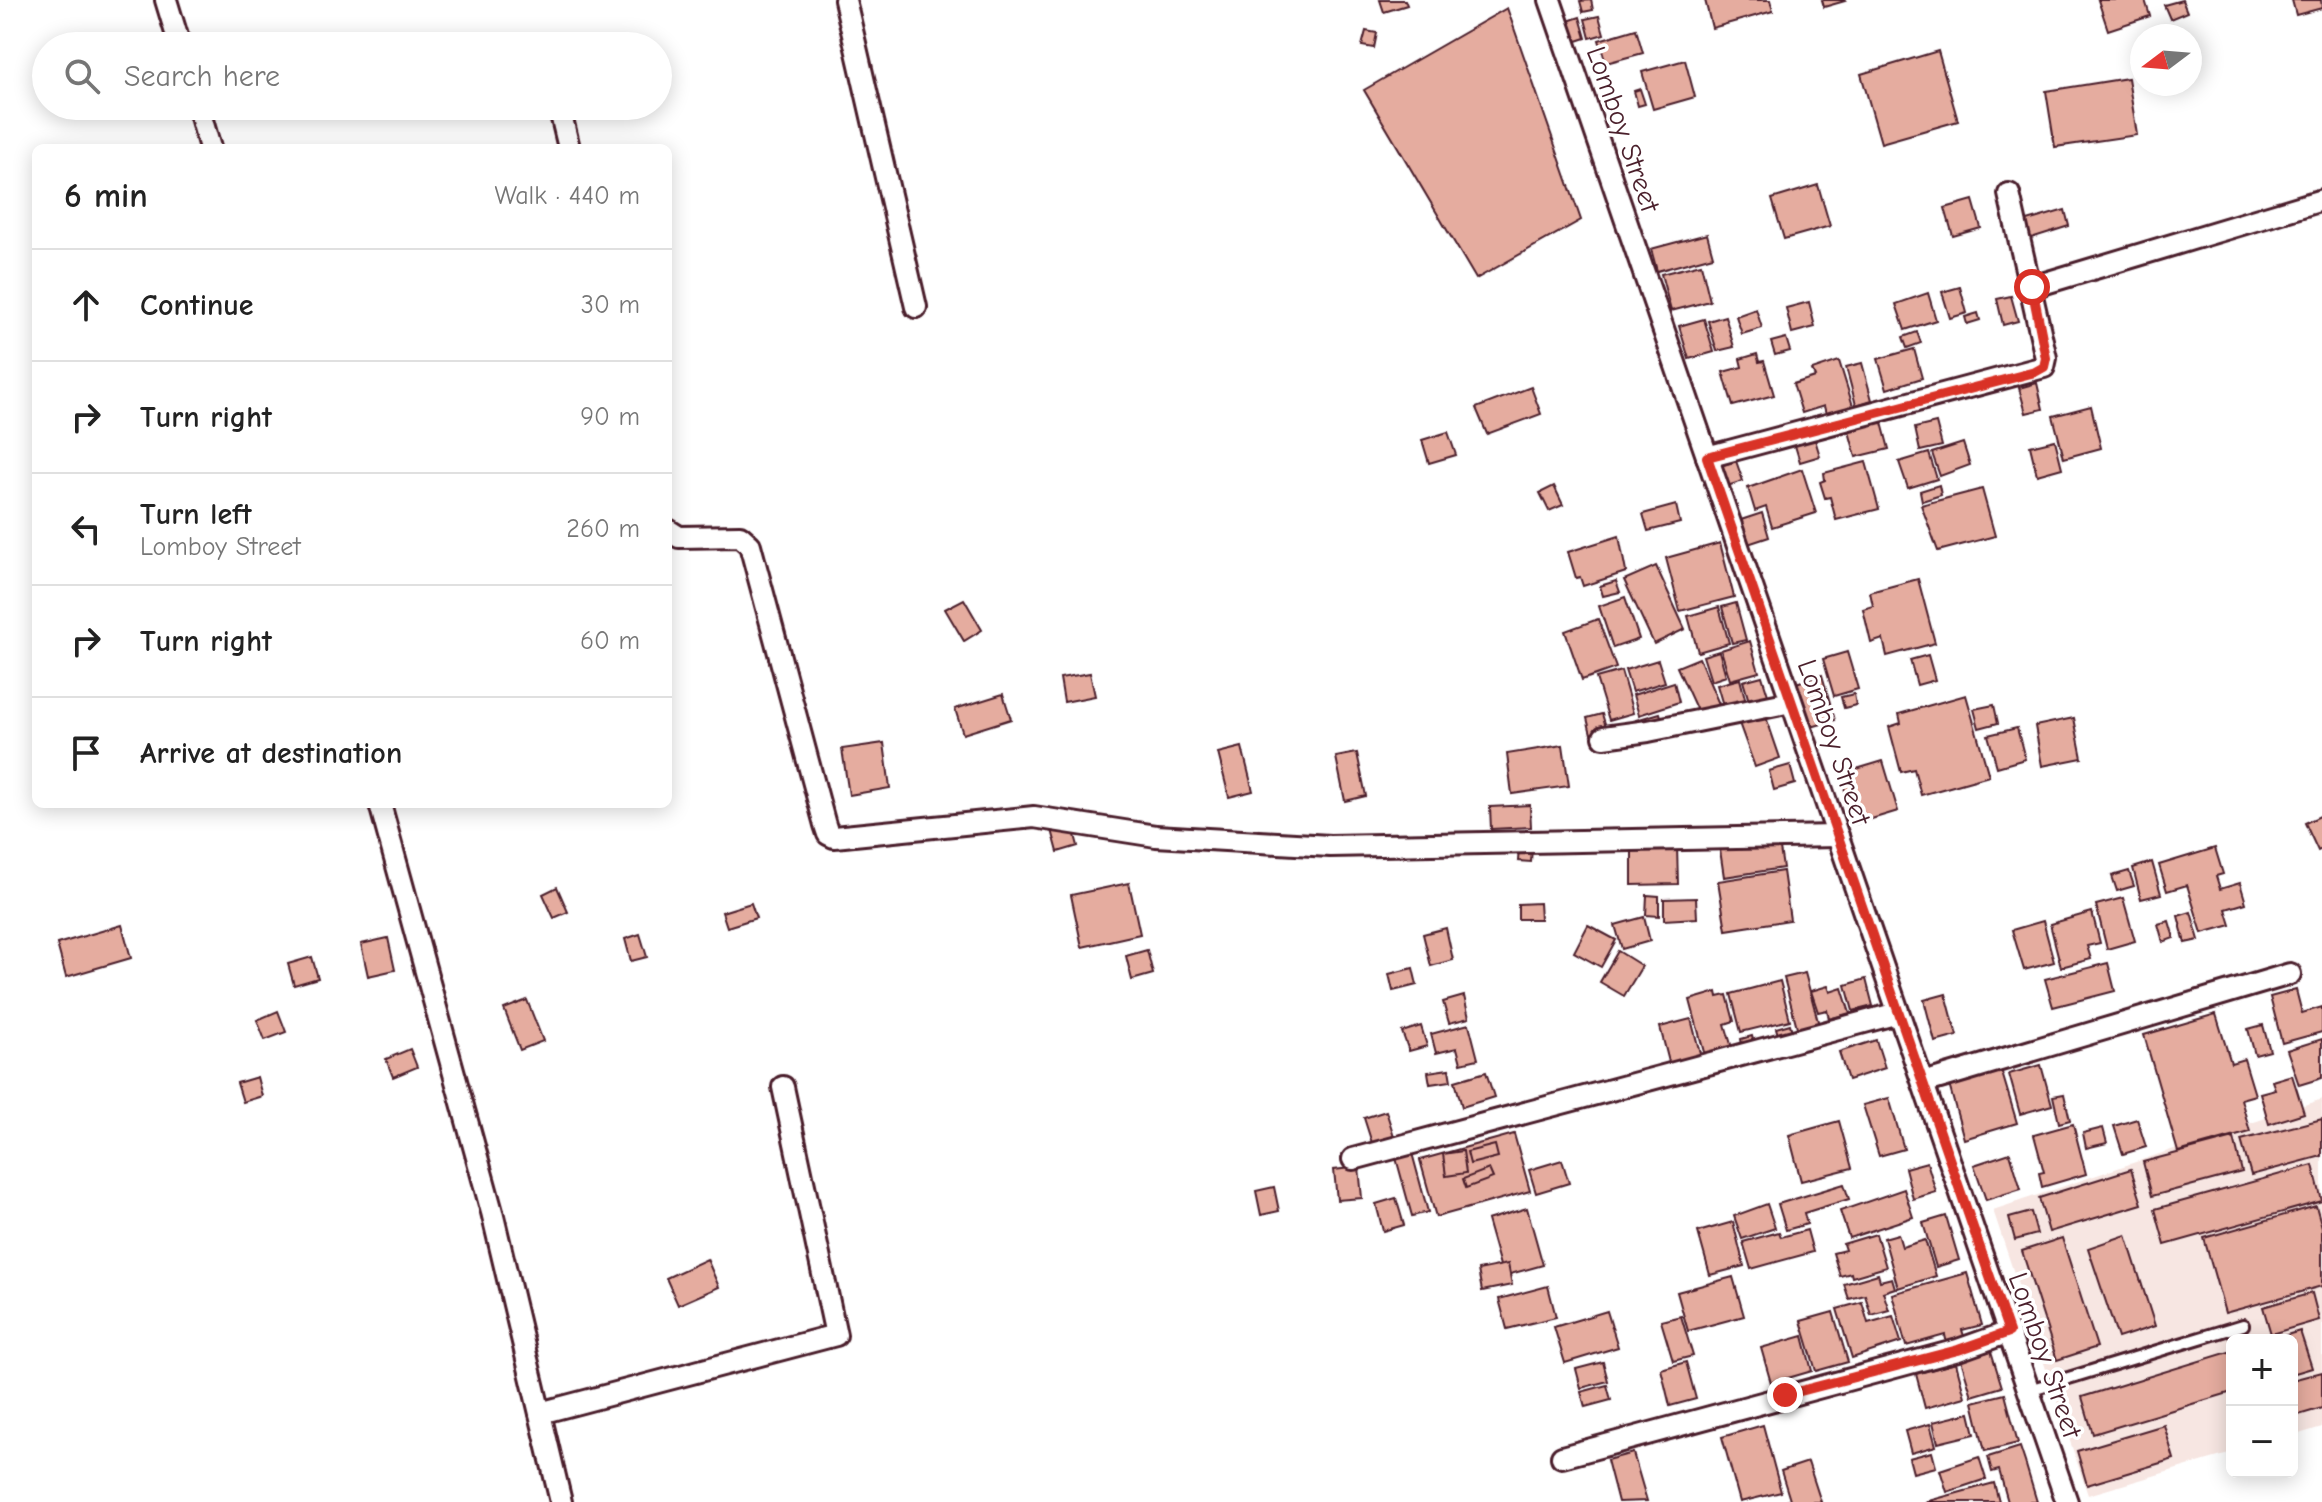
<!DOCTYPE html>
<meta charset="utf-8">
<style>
:root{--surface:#fff;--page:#f6f6f6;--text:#222;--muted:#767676;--line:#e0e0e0}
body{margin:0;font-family:"Comic Neue",sans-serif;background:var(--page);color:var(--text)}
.controls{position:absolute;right:24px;bottom:24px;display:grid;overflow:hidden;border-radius:12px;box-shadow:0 4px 20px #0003}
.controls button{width:72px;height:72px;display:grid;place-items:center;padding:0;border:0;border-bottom:2px solid var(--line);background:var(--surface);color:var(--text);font:40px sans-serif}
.compass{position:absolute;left:2130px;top:24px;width:72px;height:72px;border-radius:50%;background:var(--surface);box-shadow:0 4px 20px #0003;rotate:254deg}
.stop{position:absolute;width:24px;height:24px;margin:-18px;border:6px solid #d93025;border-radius:50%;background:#fff}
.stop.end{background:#d93025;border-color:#fff;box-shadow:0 2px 8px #0008}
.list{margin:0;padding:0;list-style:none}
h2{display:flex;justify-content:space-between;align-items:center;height:104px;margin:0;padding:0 32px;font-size:34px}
h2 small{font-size:26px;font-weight:400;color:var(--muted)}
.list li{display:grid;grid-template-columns:52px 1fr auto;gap:24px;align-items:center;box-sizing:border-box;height:112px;padding:0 32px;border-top:2px solid var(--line)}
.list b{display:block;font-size:30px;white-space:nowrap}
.list p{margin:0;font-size:26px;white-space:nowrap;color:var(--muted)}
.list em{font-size:26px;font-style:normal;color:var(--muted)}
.icon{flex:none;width:44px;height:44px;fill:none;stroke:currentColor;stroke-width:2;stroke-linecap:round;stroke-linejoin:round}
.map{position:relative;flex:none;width:2322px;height:1502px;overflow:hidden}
.search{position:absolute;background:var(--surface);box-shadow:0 4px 20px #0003;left:32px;top:32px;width:640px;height:88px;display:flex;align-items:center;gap:20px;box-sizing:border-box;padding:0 28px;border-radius:44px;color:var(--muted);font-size:30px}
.panel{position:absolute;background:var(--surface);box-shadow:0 4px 20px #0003;left:32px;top:144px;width:640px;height:664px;border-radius:12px}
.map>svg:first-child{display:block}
.built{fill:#f7e6e2}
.building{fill:#e5ac9f;stroke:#4a1f2b;stroke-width:2}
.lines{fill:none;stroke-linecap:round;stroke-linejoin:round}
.service-casing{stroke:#4a1f2b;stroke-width:16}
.minor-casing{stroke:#4a1f2b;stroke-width:26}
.service{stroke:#fff;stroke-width:10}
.minor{stroke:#fff;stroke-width:20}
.route{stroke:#d93025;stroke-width:10}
.labels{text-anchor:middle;stroke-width:7;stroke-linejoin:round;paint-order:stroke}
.street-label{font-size:28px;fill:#4a1f2b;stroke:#fff}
</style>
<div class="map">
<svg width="2322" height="1502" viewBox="0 0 2322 1502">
<rect width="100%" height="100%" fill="#fff"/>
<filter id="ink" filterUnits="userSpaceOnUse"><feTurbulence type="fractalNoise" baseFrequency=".0125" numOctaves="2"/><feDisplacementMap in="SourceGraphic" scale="16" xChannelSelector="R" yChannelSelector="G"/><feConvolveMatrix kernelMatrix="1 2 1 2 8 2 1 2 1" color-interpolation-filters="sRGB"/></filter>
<g filter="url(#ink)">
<path class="built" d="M2322,1099V1427L2292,1436V1340H2232V1453L2088,1495L1993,1210Z"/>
<g class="building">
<path d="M1380,0H1405L1407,5L1384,12Z"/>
<path d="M1591,0L1593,10L1583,12L1580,1Z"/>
<path d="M1705,0H1770L1773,11L1712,28Z"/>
<path d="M1822,0H1844L1845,1L1824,7Z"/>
<path d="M2098,0H2145L2150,16L2108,30Z"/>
<path d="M2182,0L2187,12L2170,19L2164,5Z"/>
<path d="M2292,0H2321L2322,8L2296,15Z"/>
<path d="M1507,8L1581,220L1476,279L1364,90Z"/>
<path d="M1599,16L1604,34L1590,38L1585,19Z"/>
<path d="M1580,17L1586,38L1574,42L1568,21Z"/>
<path d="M1636,29L1643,53L1606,63L1599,40Z"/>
<path d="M1366,31L1377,33L1374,48L1362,46Z"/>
<path d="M1938,51L1958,121L1881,143L1861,74Z"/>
<path d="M1685,60L1695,97L1653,109L1642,72Z"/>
<path d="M2128,78L2137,135L2055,147L2046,91Z"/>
<path d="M1640,89L1645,104L1638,106L1634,91Z"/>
<path d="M1818,185L1830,226L1784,239L1772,199Z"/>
<path d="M1973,200L1981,228L1953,236L1945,208Z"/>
<path d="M2065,210L2069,226L2028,239L2024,222Z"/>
<path d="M1707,234L1713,256L1657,271L1651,249Z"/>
<path d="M1701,264L1710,301L1671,311L1661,274Z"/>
<path d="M1960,287L1967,313L1950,318L1942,292Z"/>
<path d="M1928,293L1936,320L1905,330L1896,304Z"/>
<path d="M2011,296L2018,321L2003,325L1997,299Z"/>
<path d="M1809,302L1815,327L1792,333L1786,308Z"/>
<path d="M1756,309L1762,328L1742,334L1736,316Z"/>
<path d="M1978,313L1980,320L1967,324L1965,317Z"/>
<path d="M1725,316L1734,347L1717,351L1708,321Z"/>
<path d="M1704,319L1714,352L1689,359L1679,326Z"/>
<path d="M1917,332L1921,343L1907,348L1903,337Z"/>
<path d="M1786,338L1790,351L1775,355L1771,342Z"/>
<path d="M1914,349L1922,378L1887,389L1878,359Z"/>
<path d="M1757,354L1759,362L1764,361L1774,395L1733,406L1723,372L1742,367L1740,359Z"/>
<path d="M1839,361L1853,406L1826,414L1824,406L1802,413L1793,384L1815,377L1812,370Z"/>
<path d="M1862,363L1872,400L1856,405L1846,367Z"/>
<path d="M2037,383L2043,409L2026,413L2019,388Z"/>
<path d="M1531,387L1541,414L1487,434L1476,408Z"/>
<path d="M2091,406L2101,448L2064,458L2053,416Z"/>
<path d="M1880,415L1889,449L1856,457L1847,424Z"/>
<path d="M1936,423L1942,446L1920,451L1915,428Z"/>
<path d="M1448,432L1456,455L1429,463L1422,440Z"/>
<path d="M1813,433L1820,456L1800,462L1793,439Z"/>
<path d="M2055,440L2062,468L2037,475L2030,446Z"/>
<path d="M1963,443L1970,465L1940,476L1932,453Z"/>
<path d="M1929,453L1937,479L1908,488L1899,462Z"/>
<path d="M1736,461L1743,481L1727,486L1720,466Z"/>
<path d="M1866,462L1879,509L1836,520L1830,497L1825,498L1820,482L1825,480L1824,473Z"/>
<path d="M1802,469L1816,513L1772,527L1766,507L1755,511L1748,488Z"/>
<path d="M1939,485L1941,495L1922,501L1920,491Z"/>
<path d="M1554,486L1563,505L1549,511L1540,493Z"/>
<path d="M1982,489L1995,536L1938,551L1921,505Z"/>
<path d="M1676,505L1680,523L1648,531L1643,514Z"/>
<path d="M1762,513L1769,537L1748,544L1741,520Z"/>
<path d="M1619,536L1626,572L1583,586L1580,577L1576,578L1568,552Z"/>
<path d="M1720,543L1734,597L1680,611L1666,558Z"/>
<path d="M1656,566L1685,629L1654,644L1624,580Z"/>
<path d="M1918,579L1935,643L1887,656L1883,639L1871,643L1863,609L1873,606L1870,592Z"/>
<path d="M1616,581L1620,592L1603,596L1600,586Z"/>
<path d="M1625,597L1639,639L1613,648L1599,606Z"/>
<path d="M964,599L982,630L964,641L945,609Z"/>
<path d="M1736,603L1746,640L1732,643L1722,607Z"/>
<path d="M1719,607L1729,643L1698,652L1688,616Z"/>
<path d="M1598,619L1616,668L1582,680L1565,631Z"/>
<path d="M1750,641L1759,672L1730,680L1721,650Z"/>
<path d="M1719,651L1726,676L1711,681L1703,656Z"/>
<path d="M1847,652L1858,689L1834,696L1823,659Z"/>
<path d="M1928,655L1935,680L1917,685L1910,660Z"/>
<path d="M1699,658L1719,704L1698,713L1677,667Z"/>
<path d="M1658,660L1665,682L1632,692L1625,670Z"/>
<path d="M1621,671L1633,713L1609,720L1596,678Z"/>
<path d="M1090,673L1095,696L1064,702L1060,678Z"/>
<path d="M1822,675L1835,720L1808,728L1796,683Z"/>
<path d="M1762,676L1768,695L1749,701L1743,681Z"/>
<path d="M1740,679L1746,702L1724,709L1717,685Z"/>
<path d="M1674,682L1679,702L1639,715L1633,695Z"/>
<path d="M1003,694L1011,719L963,734L955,709Z"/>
<path d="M1854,694L1856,705L1844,708L1841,697Z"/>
<path d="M1966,695L1989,776L1921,795L1914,769L1901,772L1889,727L1901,723L1899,714Z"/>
<path d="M1994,705L1998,723L1979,728L1974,709Z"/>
<path d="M1660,713L1664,725L1640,732L1636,720Z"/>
<path d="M1602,714L1607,730L1591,734L1587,718Z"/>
<path d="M1765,714L1780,758L1755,767L1739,723Z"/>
<path d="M2074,718L2082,758L2042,766L2035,726Z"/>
<path d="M2017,728L2025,759L1997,767L1988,735Z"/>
<path d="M884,743L890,788L849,795L842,749Z"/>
<path d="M1563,745L1569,786L1512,794L1507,754Z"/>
<path d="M1242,747L1253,791L1229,797L1218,753Z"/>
<path d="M1357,753L1366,796L1345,801L1336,757Z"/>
<path d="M1883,761L1898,811L1855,824L1840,774Z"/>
<path d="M1790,765L1795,784L1774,790L1769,771Z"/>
<path d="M1530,805L1531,827L1491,829L1490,807Z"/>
<path d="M2322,815V849L2318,851L2305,823Z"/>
<path d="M1072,824L1078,846L1058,852L1052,830Z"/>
<path d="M1779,842L1783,868L1724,877L1720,850Z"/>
<path d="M1677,846L1678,884L1632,885V847Z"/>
<path d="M1519,847L1532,848L1531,862L1518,861Z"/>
<path d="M2215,848L2223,874L2216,876L2220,889L2240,883L2246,903L2226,909L2231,925L2202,933L2187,885L2167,891L2159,865Z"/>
<path d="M2152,862L2161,894L2141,899L2133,868Z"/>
<path d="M1783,871L1790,920L1726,930L1718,881Z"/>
<path d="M2129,871L2134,886L2117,891L2112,876Z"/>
<path d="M1129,883L1140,934L1082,947L1071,895Z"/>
<path d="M557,887L568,912L554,918L543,894Z"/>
<path d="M1647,895L1659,896V916L1646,915Z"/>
<path d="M1696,898L1697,918L1664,920V899Z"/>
<path d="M2123,898L2135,941L2107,949L2096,905Z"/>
<path d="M751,903L756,918L727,927L722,912Z"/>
<path d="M1539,903L1540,919H1518V904Z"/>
<path d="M2092,912L2100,943L2087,946L2091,959L2061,967L2050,924Z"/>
<path d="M2191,912L2199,940L2185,943L2178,916Z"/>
<path d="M1644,917L1650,941L1622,949L1615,925Z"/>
<path d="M2043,921L2054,962L2024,970L2012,930Z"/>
<path d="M2169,921L2174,938L2163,942L2158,924Z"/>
<path d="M122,925L131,958L66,977L57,944Z"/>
<path d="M1588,925L1616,940L1601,967L1574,952Z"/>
<path d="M1446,928L1453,960L1431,966L1423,934Z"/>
<path d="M640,934L647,957L631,961L625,939Z"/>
<path d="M388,938L395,970L368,976L361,944Z"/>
<path d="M1147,950L1153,974L1132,980L1126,956Z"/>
<path d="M1618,951L1642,966L1624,996L1600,982Z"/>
<path d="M312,957L318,978L294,985L288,964Z"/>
<path d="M2108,963L2115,991L2053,1007L2045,979Z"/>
<path d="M1413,968L1417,985L1393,991L1389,974Z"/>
<path d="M1805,973L1819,1025L1798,1031L1784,978Z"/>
<path d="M1866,979L1873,1006L1853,1011L1846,985Z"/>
<path d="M1780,981L1790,1020L1741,1032L1731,994Z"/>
<path d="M1828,986L1830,992L1842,988L1850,1013L1829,1019L1827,1010L1818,1012L1811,991Z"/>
<path d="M2296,990L2302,1013L2322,1007V1032L2282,1043L2270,997Z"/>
<path d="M1717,992L1718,997L1727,995L1734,1021L1725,1024L1732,1048L1705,1056L1690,1000Z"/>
<path d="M1946,994L1957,1036L1935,1042L1924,1000Z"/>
<path d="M1464,996L1469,1018L1449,1023L1443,1002Z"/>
<path d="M527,1000L543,1041L520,1050L504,1009Z"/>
<path d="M278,1011L286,1032L265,1040L257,1020Z"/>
<path d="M2216,1014L2231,1063L2244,1059L2255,1095L2241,1099L2250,1132L2178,1152L2144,1035Z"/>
<path d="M1691,1019L1701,1057L1670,1066L1660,1027Z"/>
<path d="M1469,1024L1478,1059L1461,1063L1457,1048L1436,1053L1431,1034Z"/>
<path d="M1790,1024L1793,1035L1779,1038L1776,1028Z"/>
<path d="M2263,1025L2270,1051L2255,1055L2248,1029Z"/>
<path d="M1421,1026L1427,1046L1409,1051L1402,1032Z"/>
<path d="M1752,1036L1755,1047L1743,1050L1741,1039Z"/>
<path d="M2322,1039V1078L2299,1085L2287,1050Z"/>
<path d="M1876,1040L1885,1068L1848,1080L1839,1052Z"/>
<path d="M410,1049L417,1067L393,1077L386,1059Z"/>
<path d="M2041,1065L2052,1105L2020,1114L2009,1074Z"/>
<path d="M2000,1066L2017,1123L1964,1139L1948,1081Z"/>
<path d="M1449,1069L1451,1081L1430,1084L1428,1072Z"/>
<path d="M1486,1072L1494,1097L1462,1107L1455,1081Z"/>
<path d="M2292,1075L2304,1113L2269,1124L2260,1093L2275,1089L2272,1081Z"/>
<path d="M257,1077L262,1096L243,1102L237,1083Z"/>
<path d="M2064,1094L2070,1120L2059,1123L2053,1096Z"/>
<path d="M1889,1098L1904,1149L1879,1156L1863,1105Z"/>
<path d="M1386,1111L1394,1136L1372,1143L1364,1118Z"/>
<path d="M2137,1119L2146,1147L2123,1154L2114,1126Z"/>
<path d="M2322,1119V1156L2251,1175L2241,1140Z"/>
<path d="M1839,1121L1852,1168L1801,1181L1789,1135Z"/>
<path d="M2073,1124L2086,1174L2042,1187L2039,1173L2044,1172L2034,1135Z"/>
<path d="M2103,1128L2107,1143L2086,1148L2083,1133Z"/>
<path d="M1514,1134L1530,1191L1436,1217L1420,1160Z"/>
<path d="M2234,1138L2242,1172L2152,1196L2143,1162Z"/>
<path d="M1495,1145L1498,1157L1470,1164L1467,1152Z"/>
<path d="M1463,1151L1466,1173L1446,1176L1443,1154Z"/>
<path d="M1412,1153L1428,1212L1412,1216L1396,1158Z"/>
<path d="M2010,1153L2021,1189L1986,1200L1974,1165Z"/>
<path d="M1562,1160L1569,1183L1536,1193L1529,1170Z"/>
<path d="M1927,1162L1936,1192L1913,1199L1905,1168Z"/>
<path d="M2313,1165L2322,1201L2165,1245L2155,1209Z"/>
<path d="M1359,1167L1362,1198L1337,1200L1334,1170Z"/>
<path d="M1489,1169L1493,1178L1466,1188L1463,1179Z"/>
<path d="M2131,1169L2142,1204L2049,1232L2039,1198Z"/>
<path d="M1844,1184L1849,1199L1804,1213L1807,1224L1786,1230L1778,1204Z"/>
<path d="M1274,1187L1279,1211L1261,1215L1256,1191Z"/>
<path d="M1904,1189L1913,1217L1849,1238L1840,1211Z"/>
<path d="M1396,1198L1404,1225L1383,1231L1376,1204Z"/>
<path d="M1767,1204L1775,1228L1742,1239L1734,1216Z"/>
<path d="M2316,1206L2322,1227V1286L2225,1313L2204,1238Z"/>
<path d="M1527,1208L1543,1265L1503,1276L1487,1220Z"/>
<path d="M2031,1212L2037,1234L2015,1240L2009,1218Z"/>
<path d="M1946,1216L1959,1260L1936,1267L1923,1223Z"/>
<path d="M1733,1222L1744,1266L1710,1275L1698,1232Z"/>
<path d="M1807,1230L1813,1252L1751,1269L1743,1242L1779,1232L1781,1237Z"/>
<path d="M1876,1234L1886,1267L1852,1277L1851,1273L1840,1276L1833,1253L1845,1250L1843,1244Z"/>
<path d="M1898,1234L1902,1247L1925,1240L1936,1276L1898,1288L1884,1238Z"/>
<path d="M2126,1235L2155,1326L2118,1338L2088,1248Z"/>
<path d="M2062,1238L2097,1347L2057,1360L2022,1251Z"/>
<path d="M707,1259L719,1287L678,1305L666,1278Z"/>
<path d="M1508,1264L1512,1285L1482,1291L1478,1270Z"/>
<path d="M1967,1273L1982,1325L1962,1330L1965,1339L1947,1344L1945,1335L1906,1346L1892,1294Z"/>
<path d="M1878,1274L1880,1281L1892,1278L1895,1288L1883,1292L1889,1310L1871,1315L1865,1295L1849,1299L1844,1284Z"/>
<path d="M1733,1277L1744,1316L1688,1331L1677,1292Z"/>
<path d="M1548,1286L1556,1317L1507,1329L1499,1299Z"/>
<path d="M2312,1293L2319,1320L2271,1334L2263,1307Z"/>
<path d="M1862,1302L1868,1323L1893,1316L1901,1342L1852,1358L1837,1309Z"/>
<path d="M1607,1311L1618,1347L1565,1363L1554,1327Z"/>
<path d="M1833,1312L1848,1362L1816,1371L1801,1321Z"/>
<path d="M1681,1316L1693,1356L1673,1361L1661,1321Z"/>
<path d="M2300,1331L2312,1368L2292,1374V1340H2270Z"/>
<path d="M1803,1336L1812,1371L1771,1383L1761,1348Z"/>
<path d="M1991,1351L2002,1387L1972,1396L1961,1360Z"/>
<path d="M2232,1351V1392L2093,1434L2082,1397Z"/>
<path d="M1603,1362L1608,1381L1581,1388L1576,1369Z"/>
<path d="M1686,1362L1696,1399L1670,1406L1661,1369Z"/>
<path d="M1956,1363L1965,1397L1925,1408L1916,1374Z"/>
<path d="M2322,1372V1408L2292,1417V1380Z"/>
<path d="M1607,1385L1611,1400L1585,1407L1581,1392Z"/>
<path d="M2005,1394L2018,1443L1985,1451L1973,1402Z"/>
<path d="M1970,1413L1975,1434L1938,1443L1933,1422Z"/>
<path d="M1930,1424L1936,1446L1911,1453L1905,1431Z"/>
<path d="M1763,1425L1781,1492L1740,1502L1722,1437Z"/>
<path d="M2164,1425L2174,1459L2087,1485L2077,1451Z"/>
<path d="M2020,1447L2025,1462L2037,1502H2008L1999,1470L1992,1472L1988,1457Z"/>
<path d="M1932,1452L1936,1467L1913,1473L1909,1458Z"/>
<path d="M1633,1453L1647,1501L1618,1502L1607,1460Z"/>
<path d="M1979,1457L1986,1479L1947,1492L1940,1470Z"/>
<path d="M1808,1462L1821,1502H1783L1790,1500L1781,1471Z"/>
<path d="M1994,1483L1999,1502H1925Z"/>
</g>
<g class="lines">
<g class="service-casing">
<path id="service" d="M2029,1390L2243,1325"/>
</g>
<g class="minor-casing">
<g id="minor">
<path d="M166,0L180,46"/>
<path d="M845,0L916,307"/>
<path d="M1550,0L2067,1502"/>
<path d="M198,106L210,148"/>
<path d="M559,106L569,148"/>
<path d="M2032,287L2322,200"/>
<path d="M1707,457L2044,367L2046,358L2009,194"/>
<path d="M668,530L679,537L740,536L750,545L825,825L828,834L834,837L1034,817L1156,836L1330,846L1838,836"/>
<path d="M1604,737L1648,731L1791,702"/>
<path d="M380,804L492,1212L561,1502"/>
<path d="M1923,1083L2290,974"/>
<path d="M1353,1159L1898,1013"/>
<path d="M540,1413L836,1335L783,1087"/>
<path d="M1562,1457L1958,1350L2009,1332"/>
</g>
</g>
<use href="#service" class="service"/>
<use href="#minor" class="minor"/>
</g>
</g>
<g class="lines" filter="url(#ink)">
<path class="route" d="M1785,1395L1958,1350L2009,1332L1707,457L2035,372L2044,367L2046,358L2032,287"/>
</g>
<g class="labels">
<g class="street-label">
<text transform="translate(1624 129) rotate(71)" y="10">Lomboy Street</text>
<text transform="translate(1835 742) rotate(71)" y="10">Lomboy Street</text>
<text transform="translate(2046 1355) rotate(71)" y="10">Lomboy Street</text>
</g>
</g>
</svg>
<div class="controls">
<button>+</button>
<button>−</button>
</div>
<svg class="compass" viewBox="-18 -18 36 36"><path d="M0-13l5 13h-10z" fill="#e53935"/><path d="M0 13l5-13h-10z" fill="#767676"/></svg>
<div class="stop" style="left:2032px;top:287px"></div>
<div class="stop end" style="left:1785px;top:1395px"></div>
<div class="search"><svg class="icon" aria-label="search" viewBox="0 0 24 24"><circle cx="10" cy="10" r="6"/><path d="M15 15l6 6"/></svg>Search here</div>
<section class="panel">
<h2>6 min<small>Walk · 440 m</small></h2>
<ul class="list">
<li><svg class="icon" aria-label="ahead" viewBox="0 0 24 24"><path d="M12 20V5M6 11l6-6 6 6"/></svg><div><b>Continue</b></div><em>30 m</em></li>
<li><svg class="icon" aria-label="right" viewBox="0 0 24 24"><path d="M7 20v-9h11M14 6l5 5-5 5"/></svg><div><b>Turn right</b></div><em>90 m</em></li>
<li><svg class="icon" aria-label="left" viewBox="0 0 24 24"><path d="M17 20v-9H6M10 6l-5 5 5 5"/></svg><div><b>Turn left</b><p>Lomboy Street</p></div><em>260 m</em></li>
<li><svg class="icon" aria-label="right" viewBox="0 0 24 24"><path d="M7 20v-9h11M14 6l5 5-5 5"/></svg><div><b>Turn right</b></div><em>60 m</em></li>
<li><svg class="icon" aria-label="arrive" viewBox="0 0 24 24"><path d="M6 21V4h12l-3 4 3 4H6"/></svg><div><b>Arrive at destination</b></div></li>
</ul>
</section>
</div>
